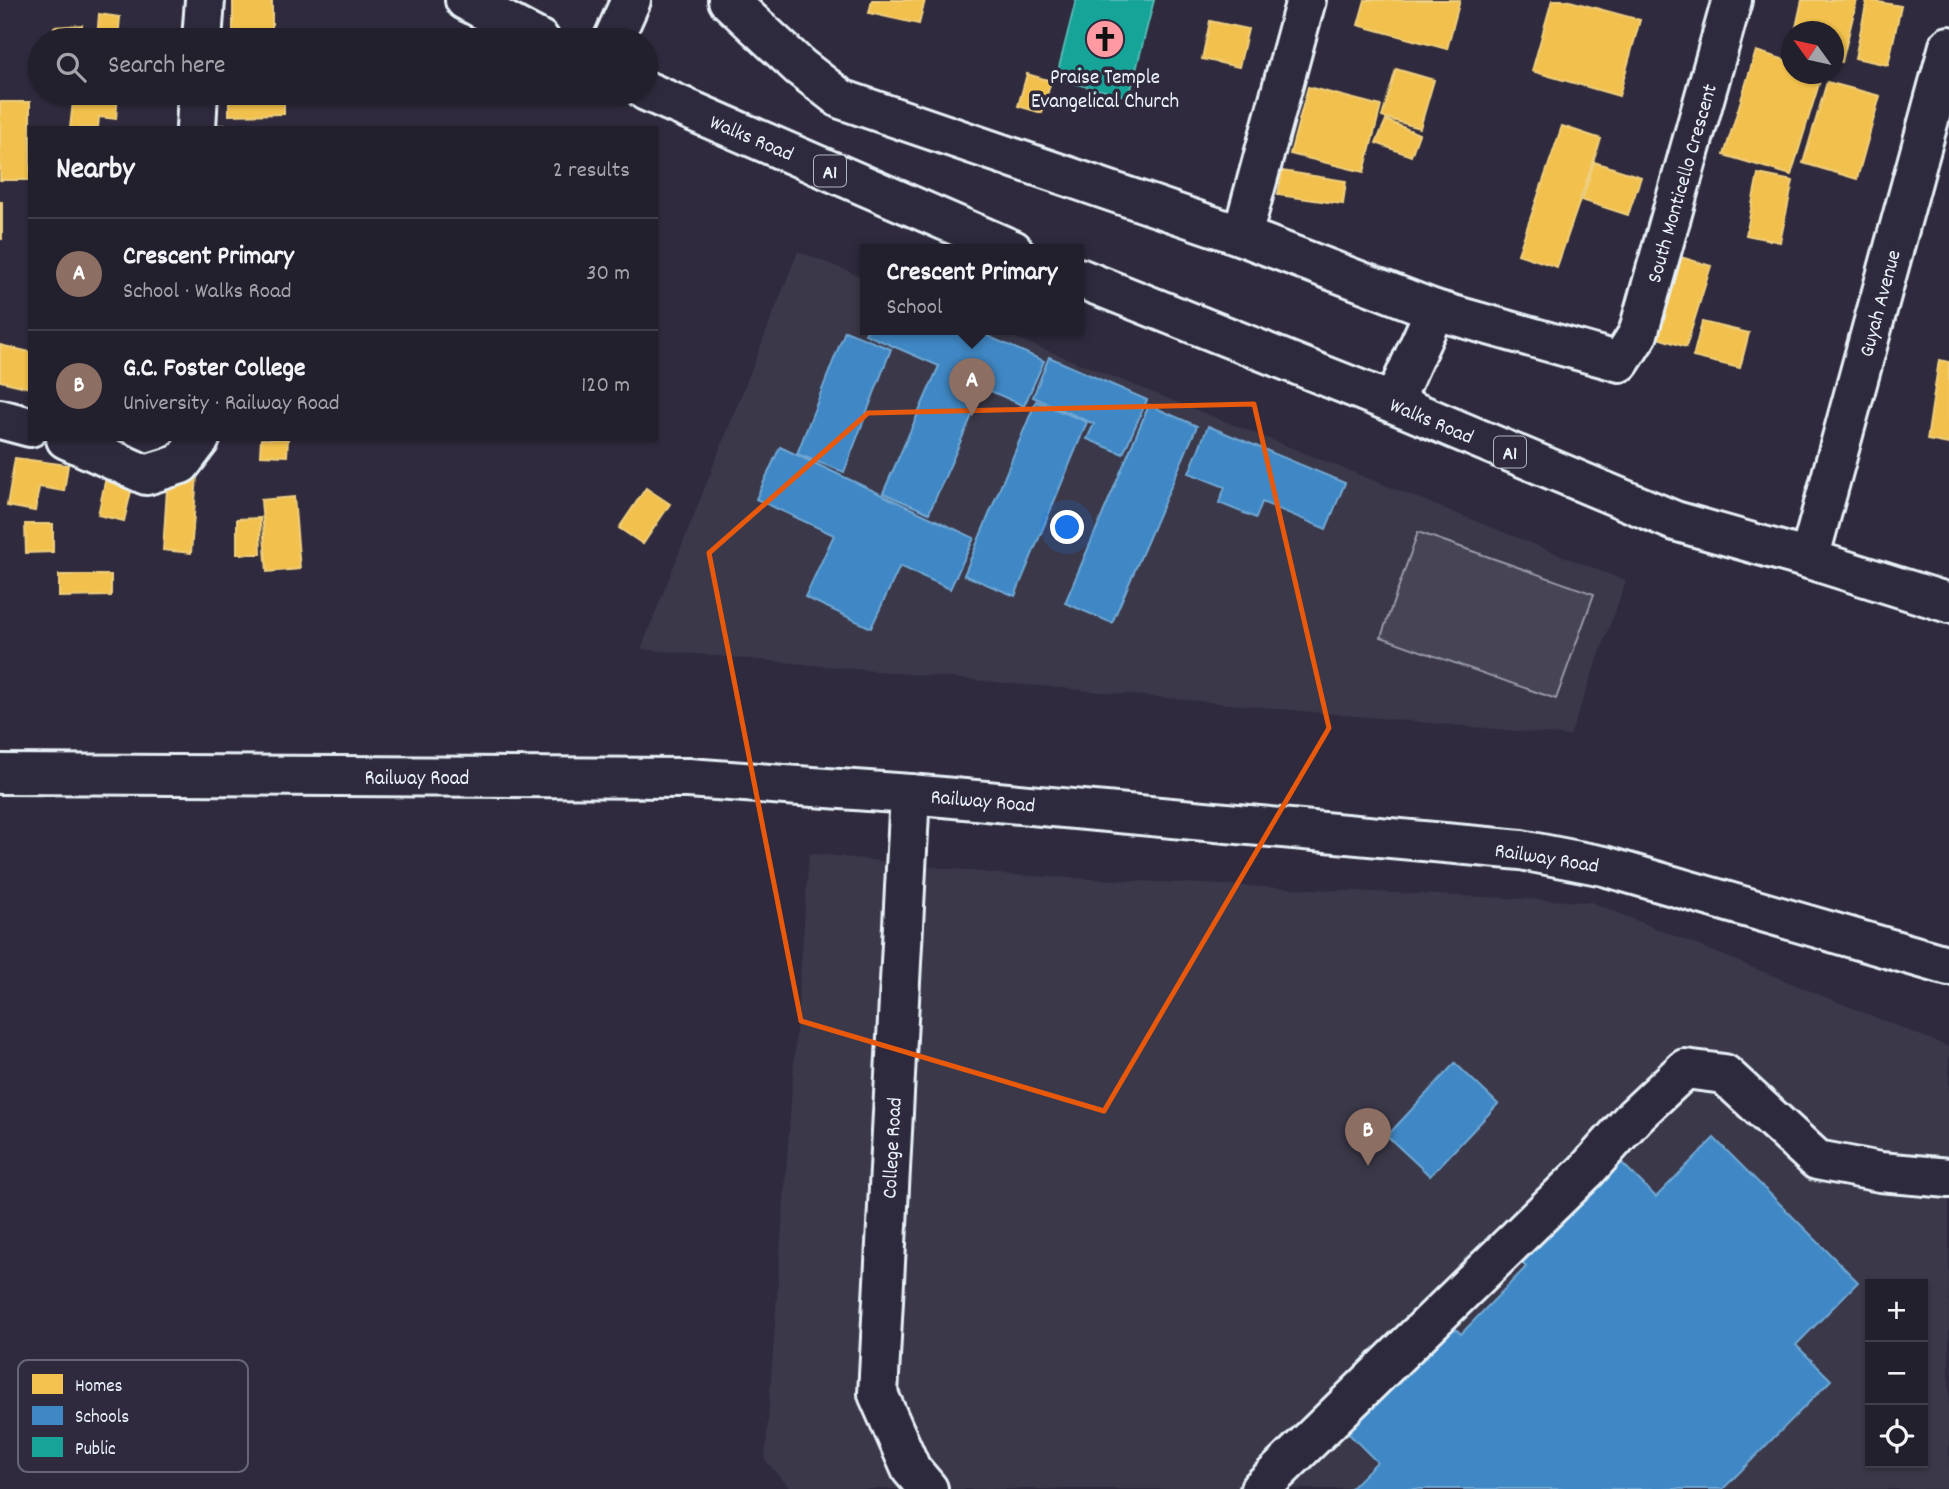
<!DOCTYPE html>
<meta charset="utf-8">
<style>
:root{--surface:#23202e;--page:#2b2836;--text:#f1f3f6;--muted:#a3a3aa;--line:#403e4a;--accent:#b45309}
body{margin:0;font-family:Dekko,sans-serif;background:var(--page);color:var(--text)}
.controls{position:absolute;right:21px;bottom:21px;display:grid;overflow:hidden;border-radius:0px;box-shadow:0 2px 5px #0004}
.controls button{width:63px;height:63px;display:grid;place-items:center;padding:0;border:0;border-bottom:2px solid var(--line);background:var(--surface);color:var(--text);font:35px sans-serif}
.compass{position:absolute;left:1781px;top:21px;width:63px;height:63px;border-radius:50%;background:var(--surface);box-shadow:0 2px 5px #0004;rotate:303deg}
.you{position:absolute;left:1068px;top:528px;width:24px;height:24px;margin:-18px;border:5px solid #fff;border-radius:50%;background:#1a73e8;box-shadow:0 0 0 10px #1a73e833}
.badge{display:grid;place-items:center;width:46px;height:46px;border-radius:50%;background:var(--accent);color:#fff;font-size:23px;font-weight:700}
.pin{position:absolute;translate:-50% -58px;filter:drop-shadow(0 2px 4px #0008)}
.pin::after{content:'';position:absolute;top:37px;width:24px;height:21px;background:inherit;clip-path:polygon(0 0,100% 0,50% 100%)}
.popup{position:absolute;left:860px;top:244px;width:224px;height:91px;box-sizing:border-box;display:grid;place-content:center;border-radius:0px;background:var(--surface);filter:drop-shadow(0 2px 5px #0005);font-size:23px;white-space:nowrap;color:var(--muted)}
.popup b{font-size:26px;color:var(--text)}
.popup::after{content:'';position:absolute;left:50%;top:100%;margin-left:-14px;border:14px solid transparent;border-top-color:var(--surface)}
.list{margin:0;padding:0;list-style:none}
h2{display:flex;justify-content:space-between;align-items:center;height:91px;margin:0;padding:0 28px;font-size:30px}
h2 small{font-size:23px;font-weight:400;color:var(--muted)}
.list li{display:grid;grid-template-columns:46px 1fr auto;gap:21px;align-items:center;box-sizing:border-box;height:112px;padding:0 28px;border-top:2px solid var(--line)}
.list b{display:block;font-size:26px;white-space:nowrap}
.list p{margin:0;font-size:23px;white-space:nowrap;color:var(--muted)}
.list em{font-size:23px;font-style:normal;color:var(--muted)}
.icon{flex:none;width:38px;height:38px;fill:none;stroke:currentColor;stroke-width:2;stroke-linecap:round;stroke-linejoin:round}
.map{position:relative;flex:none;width:1949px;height:1489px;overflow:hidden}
.search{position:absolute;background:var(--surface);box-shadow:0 2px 5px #0004;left:28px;top:28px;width:630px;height:77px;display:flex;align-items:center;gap:18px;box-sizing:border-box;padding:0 24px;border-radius:38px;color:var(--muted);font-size:26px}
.panel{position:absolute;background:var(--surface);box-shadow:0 2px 5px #0004;left:28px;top:126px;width:630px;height:315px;border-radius:0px}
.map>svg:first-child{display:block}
.built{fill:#3b3749;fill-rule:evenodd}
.green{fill:#464455;stroke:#979aa6;stroke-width:2}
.homes{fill:#f2c14e;stroke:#efcf81;stroke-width:2}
.schools{fill:#3f88c5;stroke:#72a8d4;stroke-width:2}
.public{fill:#17a398;stroke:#56bab5;stroke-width:2}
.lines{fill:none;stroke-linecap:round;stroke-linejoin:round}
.minor-casing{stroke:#e8f1f8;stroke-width:44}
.major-casing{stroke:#e8f1f8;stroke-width:44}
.minor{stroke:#2f2a3d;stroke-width:38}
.major{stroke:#2f2a3d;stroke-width:38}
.marked{fill:none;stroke:#e8590c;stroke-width:5;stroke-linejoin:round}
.labels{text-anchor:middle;stroke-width:7;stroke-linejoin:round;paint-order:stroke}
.shield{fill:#2f2a3d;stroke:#b0b5c0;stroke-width:2}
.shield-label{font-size:19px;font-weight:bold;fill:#e8f1f8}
.poi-label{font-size:21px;fill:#e8f1f8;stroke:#2f2a3d}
.street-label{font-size:21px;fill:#e8f1f8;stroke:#2f2a3d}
.key{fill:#2f2a3d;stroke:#666675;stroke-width:2}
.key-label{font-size:19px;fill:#e8f1f8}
</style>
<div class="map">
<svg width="1949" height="1489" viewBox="0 0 1949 1489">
<rect width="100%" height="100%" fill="#2f2a3d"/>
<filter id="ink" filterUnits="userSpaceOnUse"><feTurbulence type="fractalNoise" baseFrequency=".0143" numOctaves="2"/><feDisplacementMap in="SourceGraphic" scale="14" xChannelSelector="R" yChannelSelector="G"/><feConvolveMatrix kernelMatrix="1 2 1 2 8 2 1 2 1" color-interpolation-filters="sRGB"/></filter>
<g filter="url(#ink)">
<g class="built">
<path d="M798,251L865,278V330H996L1626,581L1570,736L641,649Z"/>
<path d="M809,853L1008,875L1591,902L1949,1047V1489H791L765,1460ZM1870,1284H1923V1463H1870Z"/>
</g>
<path class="green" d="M1418,532L1594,594L1556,699L1381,637Z"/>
<g class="homes">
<rect x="233" y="0" width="39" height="40"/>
<path d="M872,0H925L919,24L869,13Z"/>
<path d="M1365,0H1460L1447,49L1358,25Z"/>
<path d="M1552,0H1566L1640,20L1619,96L1532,71Z"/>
<path d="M1802,0H1857L1842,62L1834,60V32H1795Z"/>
<path d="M1867,0L1901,6L1888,65L1855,58Z"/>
<path d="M99,14L120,17L118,40H97Z"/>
<path d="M1210,21L1248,29L1239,67L1202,59Z"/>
<path d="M82,25L83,40H55L54,27Z"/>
<path d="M1756,51L1792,62V74H1822L1791,175L1724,155Z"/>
<path d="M1396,69L1434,80L1420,128L1382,117Z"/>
<path d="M1027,74L1051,81L1042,113L1018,106Z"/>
<path d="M1827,82L1880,96L1857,179L1803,163Z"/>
<path d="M1308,87L1381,106L1364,172L1290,154Z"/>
<path d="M74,93H118L116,119L99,117L98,128H70Z"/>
<path d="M229,93H284V114L229,115Z"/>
<rect x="0" y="102" width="30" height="78"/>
<path d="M1386,120L1419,134L1411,156L1376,143Z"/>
<rect x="214" y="125" width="48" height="3"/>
<path d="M1562,126L1601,139L1557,267L1518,254Z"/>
<path d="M1594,162L1641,177L1628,215L1582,200Z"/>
<path d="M1282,171L1346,181L1343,204L1278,195Z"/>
<path d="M1758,174L1793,181L1780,242L1746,235Z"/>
<rect x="0" y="202" width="2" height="37"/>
<path d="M1677,256L1711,266L1686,347L1652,336Z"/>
<path d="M1702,322L1749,333L1740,368L1693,357Z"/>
<path d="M0,345L30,352V388L0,381Z"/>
<path d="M1939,360L1949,362V444L1927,440Z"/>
<path d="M261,439H288L287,456L260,455Z"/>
<path d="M15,458L68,465L64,491L39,487L35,511L7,506Z"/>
<path d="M168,474L197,476L191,553L163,550Z"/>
<path d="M106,477L133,483L124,521L98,515Z"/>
<path d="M646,488L670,504L643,544L619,528Z"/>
<path d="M294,497L300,569L267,572L261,500Z"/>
<path d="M260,518L261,554H237V519Z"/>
<path d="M25,524H53V552L26,553Z"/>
<path d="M59,575H111V596L59,597Z"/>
</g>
<g class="schools">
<path d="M867,330H974L1044,361L1024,406L984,388L929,513L883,493L939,366L865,334Z"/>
<path d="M845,331L891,349L844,472L797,454Z"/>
<path d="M1049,357L1147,400L1123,454L1087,439L1094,424L1033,397Z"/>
<path d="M1036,401L1087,422L1015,596L964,575Z"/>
<path d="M1149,405L1197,426L1112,623L1065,603Z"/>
<path d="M1208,426L1345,483L1326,529L1262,502L1256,518L1219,503L1225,487L1189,473Z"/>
<path d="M780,447L974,538L950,589L900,566L871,628L805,597L834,535L756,499Z"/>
<path d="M1455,1063L1498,1104L1430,1176L1387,1136Z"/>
<path d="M1714,1138L1858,1282L1796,1345L1831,1380L1723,1489H1350L1377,1462L1339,1424L1445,1318L1461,1334L1526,1267L1517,1257L1616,1157L1656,1197Z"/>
</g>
<path class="public" d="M1076,0H1154L1129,97L1056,79Z"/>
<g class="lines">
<g class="minor-casing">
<g id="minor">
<path d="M728,0L800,67L841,99L1242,236L1435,310L1620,362L1638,334L1732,0"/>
<path d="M202,40L205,0"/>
<path d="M613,40L631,0"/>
<path d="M196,128L198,93"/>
<path d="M1242,236L1306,0"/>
<path d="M0,419L30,427"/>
<path d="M66,439L146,475L181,464L200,439"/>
<path d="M1809,559L1949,46"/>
<path d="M0,774L688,778L910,794L1521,850L1604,866L1949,966"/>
<path d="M910,794L878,1394L911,1469L928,1489"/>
<path d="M1260,1489L1586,1171L1635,1116L1685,1069L1724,1074L1817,1160L1880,1172L1949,1178"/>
</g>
</g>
<g class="major-casing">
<g id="major">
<path d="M465,0L540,40"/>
<path d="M646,91L1013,250"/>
<path d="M1079,278L1393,403L1675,521L1809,559L1949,603"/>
<path d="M1393,403L1435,310"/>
</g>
</g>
<use href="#minor" class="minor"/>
<use href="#major" class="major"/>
</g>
</g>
<path class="marked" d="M1254,404L1329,728L1104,1111L801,1021L709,553L868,413Z"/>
<defs>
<g id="church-disc" transform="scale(2.0125)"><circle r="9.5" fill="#ff9aa2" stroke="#2f2a3d"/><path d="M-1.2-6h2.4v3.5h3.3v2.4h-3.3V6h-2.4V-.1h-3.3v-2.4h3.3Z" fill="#111"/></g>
</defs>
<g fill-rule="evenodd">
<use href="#church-disc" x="1105" y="39"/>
</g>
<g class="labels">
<g class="shield">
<rect x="814" y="155.5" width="32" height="31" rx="5"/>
<rect x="1494" y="436.5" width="32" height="31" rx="5"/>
</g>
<g class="shield-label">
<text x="830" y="178">A1</text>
<text x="1510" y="459">A1</text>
</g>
<g class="poi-label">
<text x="1105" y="83">Praise Temple<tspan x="1105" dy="24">Evangelical Church</tspan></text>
</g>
<g class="street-label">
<text transform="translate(752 137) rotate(23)" y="7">Walks Road</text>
<text transform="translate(1681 183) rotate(-74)" y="7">South Monticello Crescent</text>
<text transform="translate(1879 303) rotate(-75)" y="7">Guyah Avenue</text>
<text transform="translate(1432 420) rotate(23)" y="7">Walks Road</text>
<text x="417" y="784">Railway Road</text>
<text transform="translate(983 800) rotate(5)" y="7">Railway Road</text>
<text transform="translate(1547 857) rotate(9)" y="7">Railway Road</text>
<text transform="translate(891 1148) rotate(-87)" y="7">College Road</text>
</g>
</g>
<rect x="18" y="1360" width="230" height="112" rx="10" class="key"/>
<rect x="32" y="1374" width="31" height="20" fill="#f2c14e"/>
<rect x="32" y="1406" width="31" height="19" fill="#3f88c5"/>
<rect x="32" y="1437" width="31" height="20" fill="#17a398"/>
<g class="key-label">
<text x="75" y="1391">Homes</text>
<text x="75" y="1422">Schools</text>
<text x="75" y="1454">Public</text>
</g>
</svg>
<div class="controls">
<button>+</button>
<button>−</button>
<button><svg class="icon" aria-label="locate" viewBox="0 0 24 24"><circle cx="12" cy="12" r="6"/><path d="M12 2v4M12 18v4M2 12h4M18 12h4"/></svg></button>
</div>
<svg class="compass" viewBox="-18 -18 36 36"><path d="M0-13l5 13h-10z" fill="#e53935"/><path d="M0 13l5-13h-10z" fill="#a3a3aa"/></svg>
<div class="you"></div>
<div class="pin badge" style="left:972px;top:416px;background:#8d6e63">A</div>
<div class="popup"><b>Crescent Primary</b>School</div>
<div class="pin badge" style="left:1368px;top:1166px;background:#8d6e63">B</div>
<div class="search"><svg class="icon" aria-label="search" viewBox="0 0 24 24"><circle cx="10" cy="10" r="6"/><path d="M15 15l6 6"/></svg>Search here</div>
<section class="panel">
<h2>Nearby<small>2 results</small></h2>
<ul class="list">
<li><span class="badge" style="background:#8d6e63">A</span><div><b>Crescent Primary</b><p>School · Walks Road</p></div><em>30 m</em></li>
<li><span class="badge" style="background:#8d6e63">B</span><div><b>G.C. Foster College</b><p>University · Railway Road</p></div><em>120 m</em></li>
</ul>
</section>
</div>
